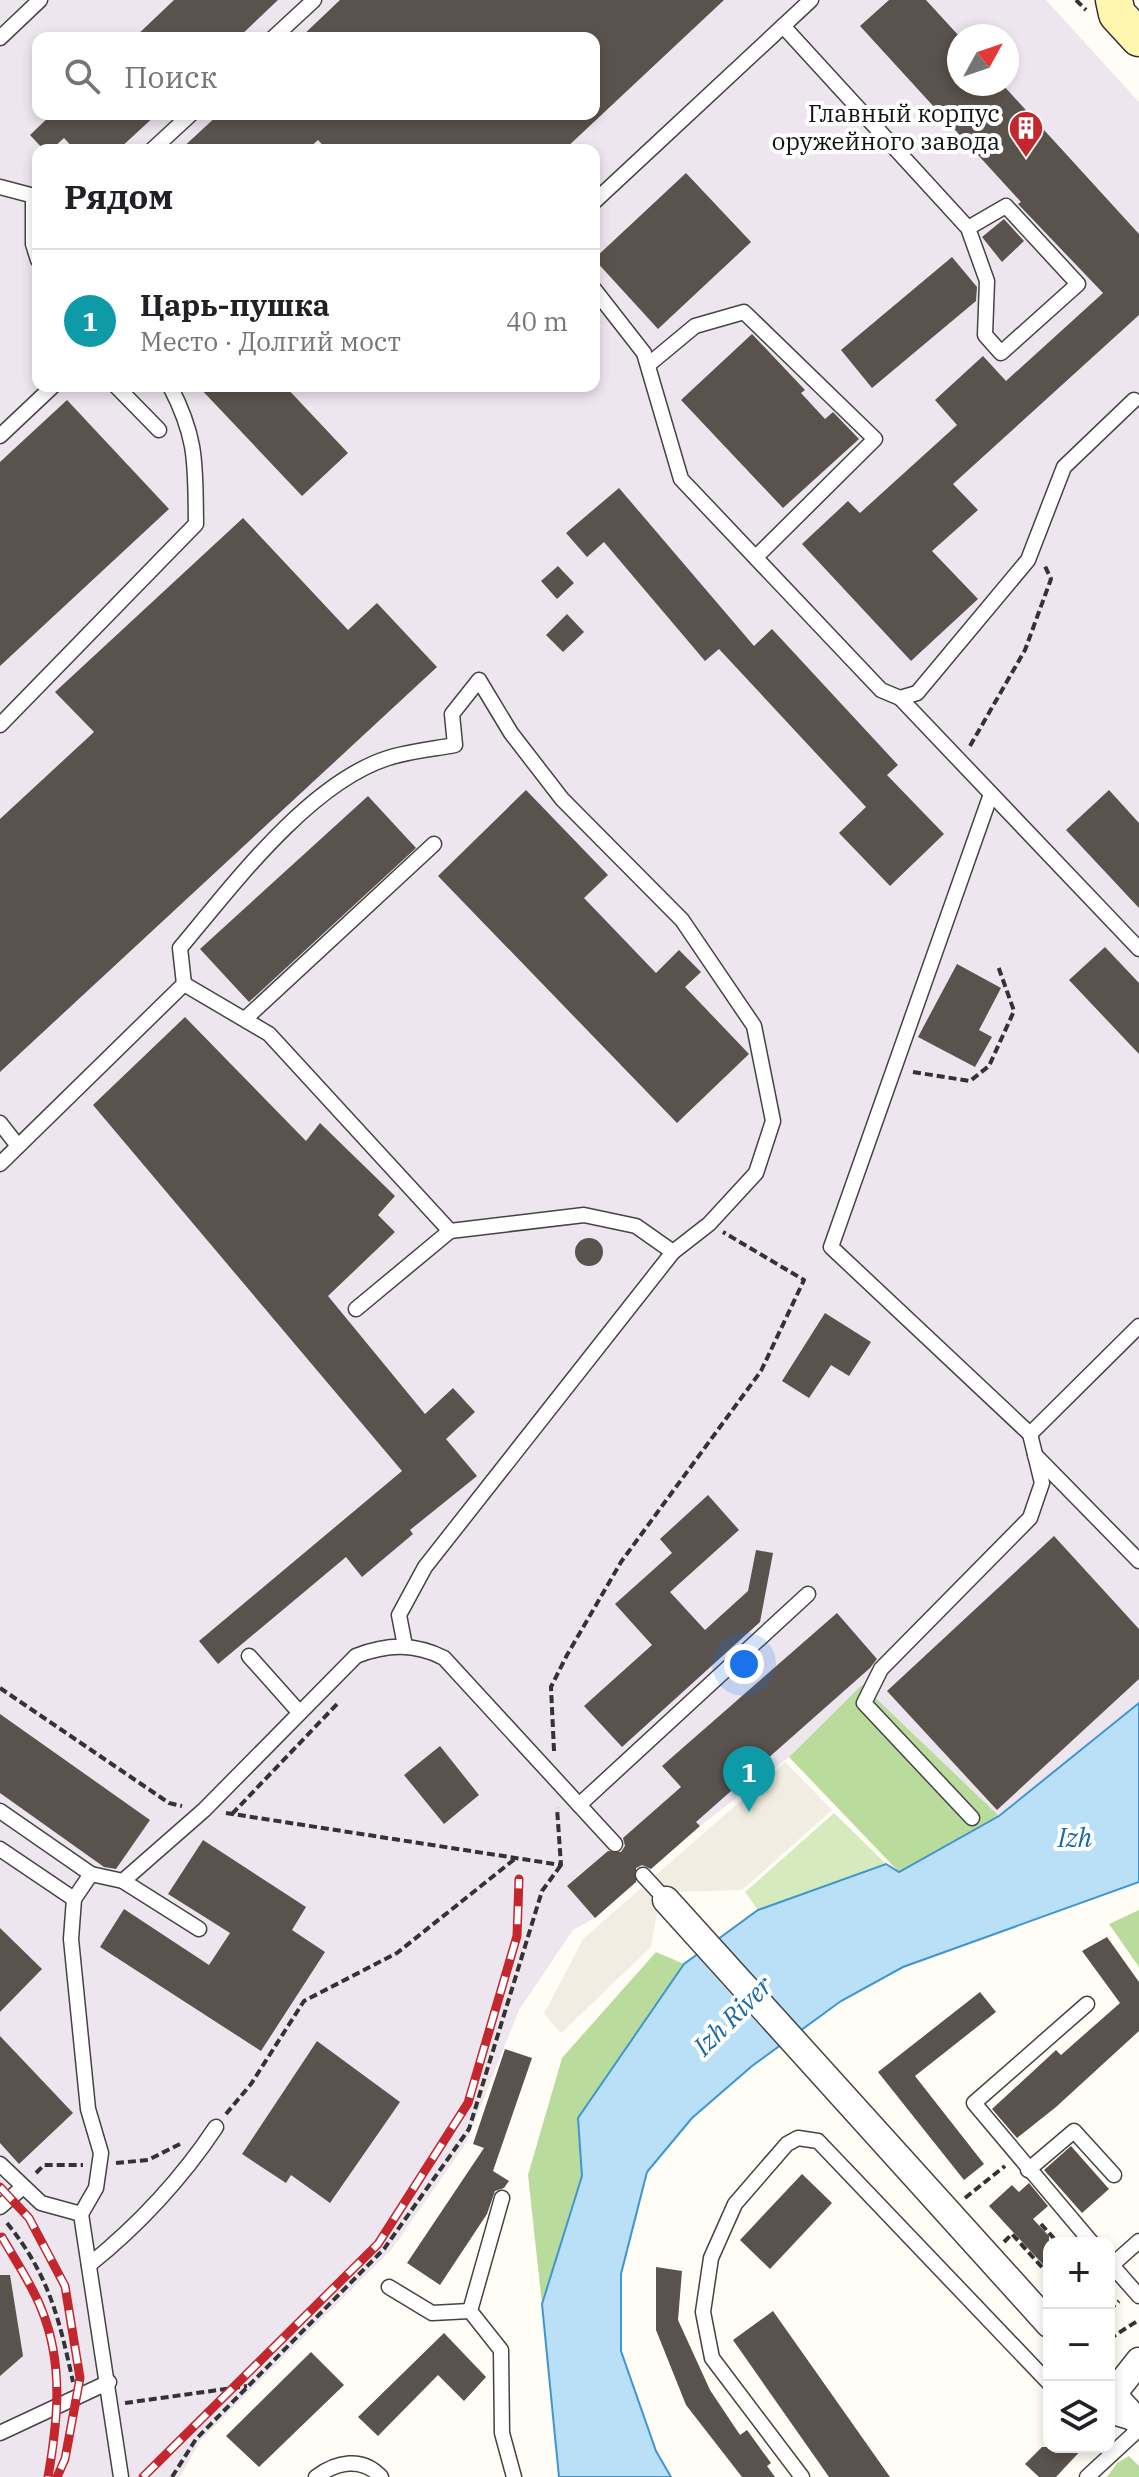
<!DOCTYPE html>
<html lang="ru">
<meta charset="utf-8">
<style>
:root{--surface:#fff;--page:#f2f2f2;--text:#202124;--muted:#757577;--line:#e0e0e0;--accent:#c4262e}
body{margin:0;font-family:"IBM Plex Serif",serif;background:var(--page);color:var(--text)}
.controls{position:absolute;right:24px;bottom:24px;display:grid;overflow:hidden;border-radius:16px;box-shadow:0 4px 12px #0003}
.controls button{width:72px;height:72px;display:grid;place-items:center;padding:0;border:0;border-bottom:2px solid var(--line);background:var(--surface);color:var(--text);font:40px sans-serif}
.compass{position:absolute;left:947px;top:24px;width:72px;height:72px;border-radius:50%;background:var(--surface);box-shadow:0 4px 12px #0003;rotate:50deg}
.you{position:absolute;left:744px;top:1664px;width:28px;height:28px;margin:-20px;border:6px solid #fff;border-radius:50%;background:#1a73e8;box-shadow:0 0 0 12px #1a73e833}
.badge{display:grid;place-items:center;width:52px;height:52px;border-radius:50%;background:var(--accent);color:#fff;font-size:26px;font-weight:700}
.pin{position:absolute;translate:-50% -66px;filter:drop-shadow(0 2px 4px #0008)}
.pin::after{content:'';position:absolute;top:42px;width:28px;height:24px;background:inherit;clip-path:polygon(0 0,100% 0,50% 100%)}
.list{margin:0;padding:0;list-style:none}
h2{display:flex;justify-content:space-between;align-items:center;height:104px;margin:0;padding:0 32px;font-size:34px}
h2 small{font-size:26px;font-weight:400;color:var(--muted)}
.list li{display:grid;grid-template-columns:52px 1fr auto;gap:24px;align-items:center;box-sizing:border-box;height:144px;padding:0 32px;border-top:2px solid var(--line)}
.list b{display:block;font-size:30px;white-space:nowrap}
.list p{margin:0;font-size:26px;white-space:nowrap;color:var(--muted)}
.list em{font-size:26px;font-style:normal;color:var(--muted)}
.icon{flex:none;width:44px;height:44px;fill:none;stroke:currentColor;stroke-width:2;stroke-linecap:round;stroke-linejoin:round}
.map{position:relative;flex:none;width:1139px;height:2477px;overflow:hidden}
.search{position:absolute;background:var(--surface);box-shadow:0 4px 12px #0003;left:32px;top:32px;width:568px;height:88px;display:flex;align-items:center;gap:20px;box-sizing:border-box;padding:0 28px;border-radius:16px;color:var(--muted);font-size:30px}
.panel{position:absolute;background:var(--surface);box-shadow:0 4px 12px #0003;left:32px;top:144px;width:568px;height:248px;border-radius:16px}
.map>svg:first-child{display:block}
.industrial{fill:#eee6ef;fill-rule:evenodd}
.green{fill:#d5ebbd}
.forest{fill:#b9dc9c}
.plaza{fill:#f1ede2}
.water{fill:#b9e0f7;stroke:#3f96cf;stroke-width:2}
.building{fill:#5a524d}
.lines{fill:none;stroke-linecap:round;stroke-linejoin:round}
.service-casing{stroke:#444;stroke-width:17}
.minor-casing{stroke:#444;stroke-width:29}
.secondary-casing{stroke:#333;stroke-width:39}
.path{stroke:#333;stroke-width:4;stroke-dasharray:8 4;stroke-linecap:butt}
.service{stroke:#fff;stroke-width:14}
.minor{stroke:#fff;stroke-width:26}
.secondary{stroke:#fff6b0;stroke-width:36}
.rail-casing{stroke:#c4262e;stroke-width:9}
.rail{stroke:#fff;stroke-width:6;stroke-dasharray:18;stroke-linecap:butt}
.labels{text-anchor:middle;stroke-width:8;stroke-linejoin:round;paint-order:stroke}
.poi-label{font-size:24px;fill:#111;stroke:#fff;text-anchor:end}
.water-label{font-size:26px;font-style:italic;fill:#1768a6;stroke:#fff}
</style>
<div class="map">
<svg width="1139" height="2477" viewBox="0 0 1139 2477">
<rect width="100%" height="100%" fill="#fffdf5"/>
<path class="industrial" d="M0,0H1046L1139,102V1703L999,1816L862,1686L789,1757L700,1826L595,1918L573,1930L519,2010L466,2143L392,2249L200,2441L180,2477H0ZM959,36H1007V84H959ZM38,38H594V114H38ZM38,150H594V386H38Z"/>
<path class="green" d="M834,1813L886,1864L758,1910L745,1892Z"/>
<g class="forest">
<path d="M862,1685L999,1816L899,1872L789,1757Z"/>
<path d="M1139,1910V1967L1109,1924Z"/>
<path d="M656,1952L684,1964L578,2118L582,2176L542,2304L528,2175L562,2058Z"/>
<path d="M1129,2456L1139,2466V2477H1107L1117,2463Z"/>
</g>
<path class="plaza" d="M785,1762L832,1810L742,1890L676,1892L658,1907L651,1947L561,2033L544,2014L583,1939Z"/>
<path class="water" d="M1139,1703V1882L903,1967L841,2001L752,2066L692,2118L647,2172L621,2274V2351L656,2451L671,2477H559L542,2304L582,2176L578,2118L684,1964L758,1910L886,1864L899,1872L999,1816Z"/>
<g class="building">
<path d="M174,0H278L238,38H134Z"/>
<path d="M340,0H724L564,150H327L318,140L307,150H180L219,114H594V38H300Z"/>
<path d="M889,0H926L959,36V84H1002L1139,234V315L953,484L978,510L932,551L978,599L911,661L802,544L848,501L860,513L957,425L935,400L983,356L1006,381L1103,293L1018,204L1021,202L860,26Z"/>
<path d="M52,114H157L118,150H75L64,138L51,150H44L30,135Z"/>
<path d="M686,173L751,242L658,329L594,259Z"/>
<path d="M1004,219L1024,241L1002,262L982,237Z"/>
<path d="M952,257L977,287L976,301L872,388L841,350Z"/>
<path d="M752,334L805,390L801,393L825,419L833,412L859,439L783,508L681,400Z"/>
<path d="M198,386H285L348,453L302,496Z"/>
<path d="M67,400L169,509L0,666V462Z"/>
<path d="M619,488L754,646L772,629L898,765L887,775L944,834L890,886L839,833L866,807L719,649L705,661L604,542L587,557L566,533Z"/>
<path d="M243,518L348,630L377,603L437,667L0,1072V819L94,732L55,692Z"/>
<path d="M558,566L574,583L557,599L541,581Z"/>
<path d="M567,614L584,632L563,652L546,635Z"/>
<path d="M526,790L608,875L584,898L656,973L679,950L701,972L685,987L749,1054L677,1123L438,876Z"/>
<path d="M1109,790L1139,823V908L1066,830Z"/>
<path d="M368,796L416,848L249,1002L200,949Z"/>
<path d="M1105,947L1139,983V1054L1069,980Z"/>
<path d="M957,964L1001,988L979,1030L992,1037L975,1067L918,1037Z"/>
<path d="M185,1017L306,1141L320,1123L395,1196L378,1215L395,1232L328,1296L425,1414L453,1388L475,1412L446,1439L477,1476L410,1530L413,1534L362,1577L346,1557L218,1664L199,1641L402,1471L93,1105Z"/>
<circle cx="589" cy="1252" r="14"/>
<path d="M825,1313L871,1342L849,1376L831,1365L809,1398L782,1381Z"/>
<path d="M708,1495L739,1530L670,1592L705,1630L748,1591L756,1550L773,1553L760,1622L622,1747L584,1706L652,1645L615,1604L672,1553L660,1539Z"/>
<path d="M1054,1536L1139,1629V1679L997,1810L887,1691Z"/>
<path d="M837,1613L877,1659L870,1668L696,1822L700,1826L651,1869L642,1865L636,1868V1882L595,1918L567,1886L608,1851L621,1852L625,1846L623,1838L681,1787L662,1766Z"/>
<path d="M0,1714L150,1820L116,1869L104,1867L0,1793Z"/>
<path d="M440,1746L479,1795L444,1824L404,1775Z"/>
<path d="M203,1840L306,1907L292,1930L325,1952L261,2051L100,1947L124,1909L209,1965L230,1933L168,1894Z"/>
<path d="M0,1928L42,1969L0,2012Z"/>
<path d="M1107,1937L1139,1982V2031L1056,2107L1017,2138L992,2109L1056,2050L1061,2055L1120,2003L1082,1951Z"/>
<path d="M980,1992L996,2012L915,2076L984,2164L964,2180L878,2072Z"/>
<path d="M0,2036L73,2113L19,2164L0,2143Z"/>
<path d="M317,2041L400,2102L330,2203L291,2175L286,2183L242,2154Z"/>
<path d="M505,2049L532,2058L493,2171L509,2181L504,2188L495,2191L487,2214L440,2285L407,2263L484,2148L473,2144Z"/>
<path d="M1071,2146L1109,2189L1082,2213L1044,2170Z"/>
<path d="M802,2174L832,2203L770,2269L740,2240Z"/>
<path d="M1029,2183L1048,2206L1033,2219L1049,2236V2271L989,2206L1012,2185L1019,2192Z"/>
<path d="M656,2267L682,2271L678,2320L710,2390L740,2435L747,2430L771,2463L767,2466L775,2477H742L686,2405L656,2330Z"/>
<path d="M0,2275H10L23,2356L0,2376Z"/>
<path d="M773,2311L890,2477H829L733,2340Z"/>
<path d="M444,2333L486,2377L464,2401L438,2375L378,2436L358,2417Z"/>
<path d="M311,2352L344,2385L259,2467L226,2436Z"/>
<path d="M1042,2447H1084L1056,2477H1039L1025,2464Z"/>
</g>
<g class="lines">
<g class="service-casing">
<g id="service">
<path d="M783,26L968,228L987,281L985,335L1001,353L1078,284L1006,206L968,228"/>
<path d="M0,38L40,0"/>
<path d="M273,38L314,0"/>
<path d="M152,150L191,114"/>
<path d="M0,187L38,197"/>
<path d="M33,196V244L38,260"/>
<path d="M594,202L811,0"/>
<path d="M594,289L644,353L681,479L881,690L900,698L917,693L1028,560L1064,467L1134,400"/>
<path d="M648,365L695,326L744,312L875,439L756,557"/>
<path d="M116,386L159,430"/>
<path d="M0,436L53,386"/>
<path d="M900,698L1139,949"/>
<path d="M0,725L196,524C195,465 198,440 170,386"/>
<path d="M991,794L831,1247L1030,1434L1139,1326"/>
<path d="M184,984L180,948C232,886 309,783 388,758C410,751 434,749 455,745L452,714L479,680L511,733L562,799L682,920L754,1026L773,1121L756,1173L709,1224L673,1252"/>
<path d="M245,1019L434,844"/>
<path d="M0,1123L18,1146"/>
<path d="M0,1164L184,984L269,1034L450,1231L584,1215L636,1226L673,1252L425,1567L399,1615L405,1646"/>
<path d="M356,1309L450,1231"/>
<path d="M1035,1455L1139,1561"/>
<path d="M249,1656L299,1712"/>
<path d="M579,1805L808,1594"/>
<path d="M0,1811L91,1874"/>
<path d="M972,1818L864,1703L881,1669L1030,1518L1042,1483L1030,1434"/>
<path d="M0,1849L74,1899"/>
<path d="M643,1875L666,1900"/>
<path d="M123,1881L199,1929"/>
<path d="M1087,2004L974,2103L1092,2243"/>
<path d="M0,2164L41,2203L81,2214L96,2188L101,2153L88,2109L71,1939L74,1899L91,1874L123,1881L204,1810L356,1656C387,1644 415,1643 444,1658L615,1844"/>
<path d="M1028,2170L1074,2131L1114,2175"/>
<path d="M502,2198L470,2311L501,2350L502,2433L514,2477"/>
<path d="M0,2207L23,2187"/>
<path d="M81,2214L121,2477"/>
<path d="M1109,2262L1139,2296"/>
<path d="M89,2265C140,2224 180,2181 216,2127"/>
<path d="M1112,2265L1139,2241"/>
<path d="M389,2287L432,2313L470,2311"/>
<path d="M1109,2416L1136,2424"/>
<path d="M0,2433L109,2382"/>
<path d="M316,2477C336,2462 362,2456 381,2477"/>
<path d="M802,2477L712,2358L703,2312L711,2258L735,2204L787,2144L798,2138L818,2141L1049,2383"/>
<path d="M1087,2477L1139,2429"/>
</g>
</g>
<g class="minor-casing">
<g id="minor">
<path d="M666,1900L1049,2324"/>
<path d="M1109,2390L1139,2423"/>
<path d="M1113,2394L1139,2361"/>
</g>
</g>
<g class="secondary-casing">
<path id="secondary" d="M1114,0L1117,14L1139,38"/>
</g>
<g class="path">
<path d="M1076,0L1086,10"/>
<path d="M970,746L1025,650L1051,579L1044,564"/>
<path d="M913,1072L970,1081L989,1066L1014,1011L998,966"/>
<path d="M0,1688L169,1803L182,1806"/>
<path d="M554,1751L551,1687L567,1655L621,1562L761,1371L804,1280L723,1232"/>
<path d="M226,1813L561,1865L557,1808"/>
<path d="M232,1814L338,1703"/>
<path d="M226,2114L251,2084L304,2001L397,1953L516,1858"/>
<path d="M116,2163L148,2160L180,2144"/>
<path d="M36,2173L44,2165H83"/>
<path d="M965,2198L1005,2166"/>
<path d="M7,2223C49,2275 59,2318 73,2382"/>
<path d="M1041,2224L1058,2243"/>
<path d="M1004,2242L1012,2234L1049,2275"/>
<path d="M1109,2310L1119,2301"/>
<path d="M1109,2339L1139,2320"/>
<path d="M125,2403L247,2386"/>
<path d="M172,2477L196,2439L384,2249L469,2129L542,1891L561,1865"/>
</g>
<use href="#service" class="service"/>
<use href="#minor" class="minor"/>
<use href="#secondary" class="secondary"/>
<g class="rail-casing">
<g id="rail">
<path d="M0,2187L29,2218L65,2286L80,2378L65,2459L57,2477"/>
<path d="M2,2237C15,2260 31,2283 41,2308C64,2363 58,2420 48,2477"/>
<path d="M143,2477L378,2244L468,2103L517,1936L519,1879"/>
</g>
</g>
<use href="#rail" class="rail"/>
</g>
<defs>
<g id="building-pin" transform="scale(1.8)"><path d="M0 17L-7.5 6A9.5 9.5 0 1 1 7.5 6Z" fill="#c4262e" stroke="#fff"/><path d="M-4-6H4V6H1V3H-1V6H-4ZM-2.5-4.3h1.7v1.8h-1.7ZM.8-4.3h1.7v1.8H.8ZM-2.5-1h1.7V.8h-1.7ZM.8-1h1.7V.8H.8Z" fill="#fff"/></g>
</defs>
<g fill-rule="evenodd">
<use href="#building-pin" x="1026" y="128"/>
</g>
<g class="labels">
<g class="poi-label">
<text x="1000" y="122">Главный корпус<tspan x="1000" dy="28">оружейного завода</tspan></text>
</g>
<g class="water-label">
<text x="1075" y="1847">Izh</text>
<text transform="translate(733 2016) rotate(-45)" y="9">Izh River</text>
</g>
</g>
</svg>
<div class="controls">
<button>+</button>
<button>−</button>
<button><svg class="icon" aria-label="layers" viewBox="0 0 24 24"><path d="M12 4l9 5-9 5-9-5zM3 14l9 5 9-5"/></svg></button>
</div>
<svg class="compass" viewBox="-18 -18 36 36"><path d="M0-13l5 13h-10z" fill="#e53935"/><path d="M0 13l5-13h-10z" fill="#757577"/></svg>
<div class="you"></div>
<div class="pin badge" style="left:749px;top:1812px;background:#0f9aa8">1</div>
<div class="search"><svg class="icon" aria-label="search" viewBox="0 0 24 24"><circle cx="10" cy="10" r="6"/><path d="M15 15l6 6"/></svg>Поиск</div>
<section class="panel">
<h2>Рядом<small></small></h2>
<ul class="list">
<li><span class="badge" style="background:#0f9aa8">1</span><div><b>Царь-пушка</b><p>Место · Долгий мост</p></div><em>40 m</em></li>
</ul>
</section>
</div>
